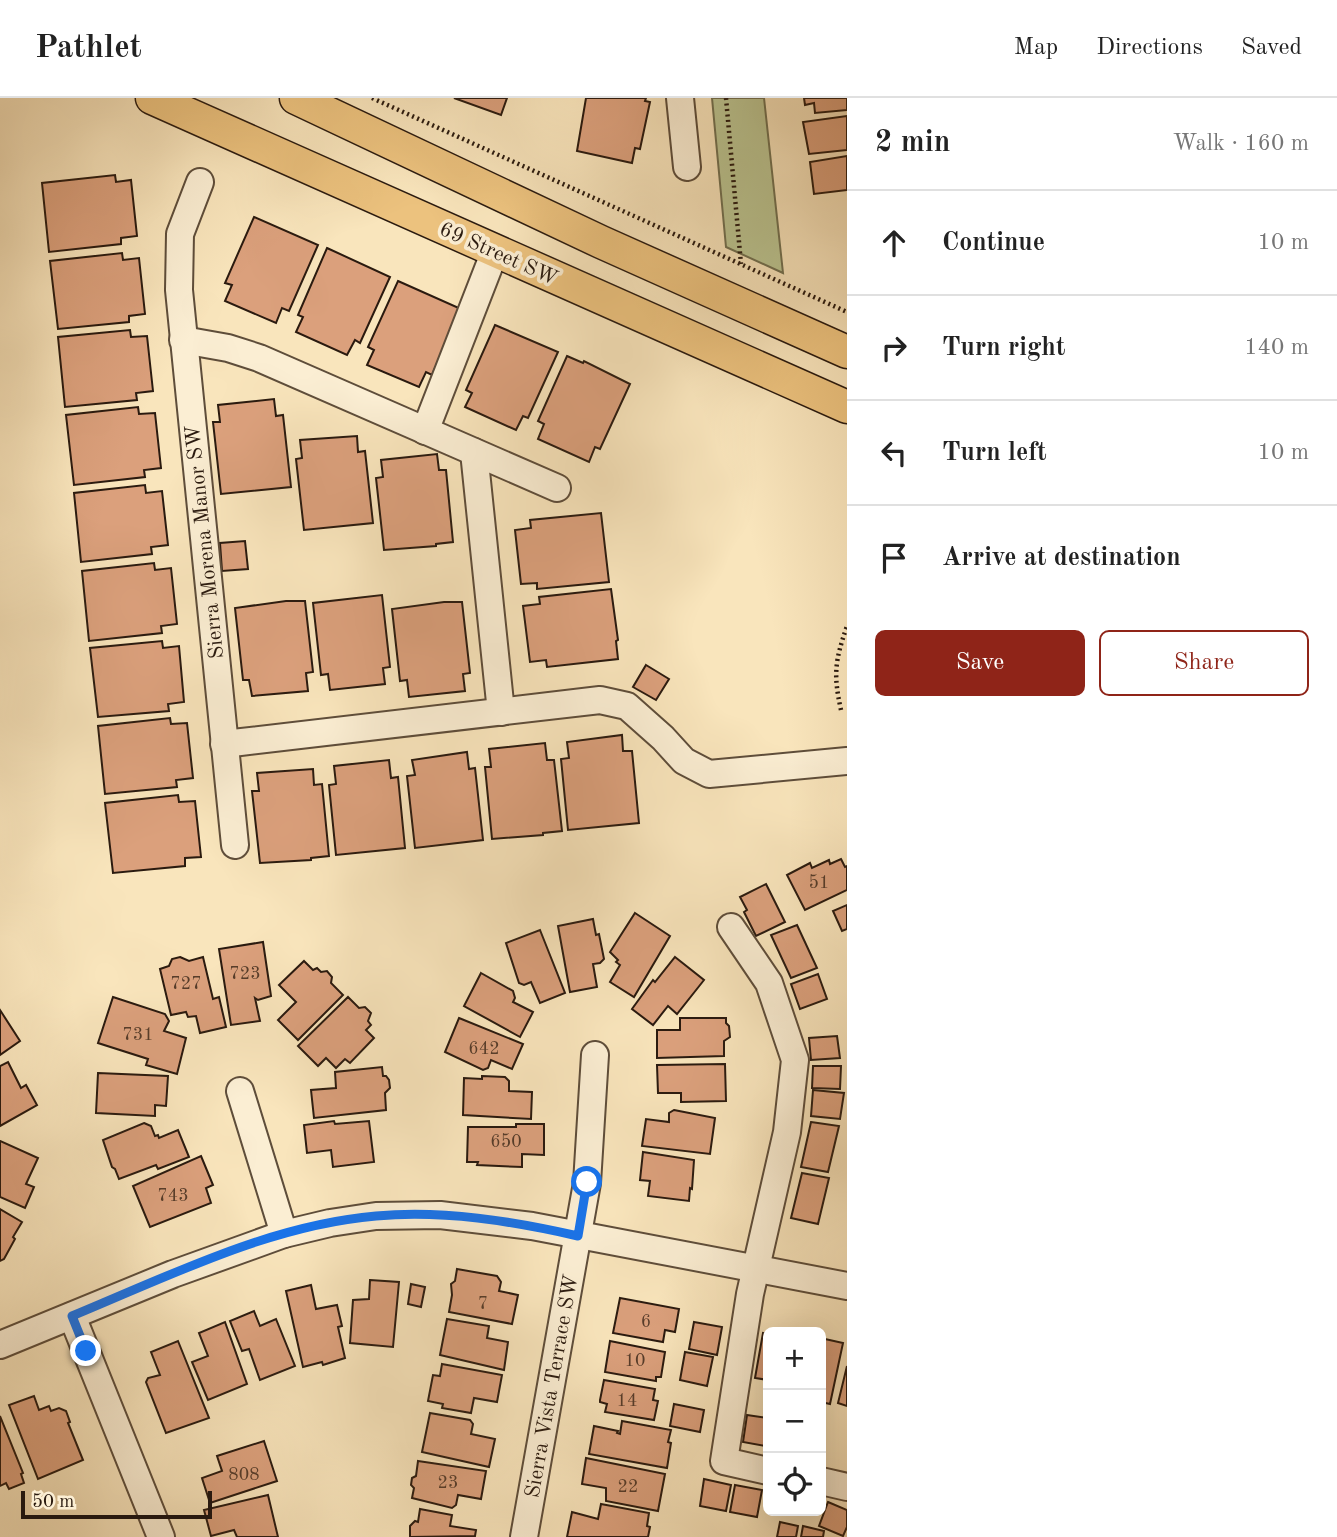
<!DOCTYPE html>
<meta charset="utf-8">
<style>
:root{--surface:#fff;--page:#f6f6f6;--text:#222;--muted:#767676;--line:#e0e0e0;--accent:#8f2418}
body{margin:0;font-family:"Old Standard TT",serif;background:var(--page);color:var(--text)}
.controls{position:absolute;right:21px;bottom:21px;display:grid;overflow:hidden;border-radius:10px;box-shadow:0 7px 28px #0002}
.controls button{width:63px;height:63px;display:grid;place-items:center;padding:0;border:0;border-bottom:2px solid var(--line);background:var(--surface);color:var(--text);font:35px sans-serif}
.scale{position:absolute;left:21px;bottom:18px;width:191px;box-sizing:border-box;padding-left:7px;border:4px solid #2a1a0f;border-top:0;font-size:19px;line-height:24px;white-space:nowrap;color:#2a1a0f;-webkit-text-stroke:5px #fbeed3;paint-order:stroke}
.stop{position:absolute;width:21px;height:21px;margin:-16px;border:5px solid #1a73e8;border-radius:50%;background:#fff}
.stop.end{background:#1a73e8;border-color:#fff;box-shadow:0 2px 7px #0008}
.list{margin:0;padding:0;list-style:none}
h2{display:flex;justify-content:space-between;align-items:center;height:91px;margin:0;padding:0 28px;font-size:30px}
h2 small{font-size:23px;font-weight:400;color:var(--muted)}
.list li{display:grid;grid-template-columns:46px 1fr auto;gap:21px;align-items:center;box-sizing:border-box;height:105px;padding:0 28px;border-top:2px solid var(--line)}
.list b{display:block;font-size:26px;white-space:nowrap}
.list em{font-size:23px;font-style:normal;color:var(--muted)}
.actions{display:flex;gap:14px;padding:21px 28px}
.actions a{flex:1;padding:16px 0;border:2px solid var(--accent);border-radius:10px;text-align:center;font-size:24px;color:var(--accent)}
.actions .main{background:var(--accent);color:#fff}
.icon{flex:none;width:38px;height:38px;fill:none;stroke:currentColor;stroke-width:2;stroke-linecap:round;stroke-linejoin:round}
.map{position:relative;flex:none;width:847px;height:1439px;overflow:hidden}
header{display:flex;align-items:center;gap:42px;box-sizing:border-box;height:98px;padding:0 35px;background:var(--surface);border-bottom:2px solid var(--line)}
header strong{font-size:33px}
nav{display:flex;gap:38px;margin-inline-start:auto;font-size:24px}
main{display:flex}
aside{flex:1;background:var(--surface)}
.map>svg:first-child{display:block}
.green{fill:#bbc592;stroke:#727050;stroke-width:2}
.building{fill:#dba07c;stroke:#2a1a0f;stroke-width:2}
.lines{fill:none;stroke-linecap:round;stroke-linejoin:round}
.minor-casing{stroke:#5e4d3a;stroke-width:30}
.major-casing{stroke:#2a1a0f;stroke-width:35}
.path{stroke:#2a1a0f;stroke-width:4.5;stroke-dasharray:2 3.5;stroke-linecap:butt}
.minor{stroke:#fbeed3;stroke-width:26}
.major{stroke:#ecc27e;stroke-width:32}
.route{stroke:#1a73e8;stroke-width:9}
.labels{text-anchor:middle;stroke-width:7;stroke-linejoin:round;paint-order:stroke}
.number-label{font-size:18px;fill:#563c2a}
.street-label{font-size:21px;fill:#2a1a0f;stroke:#fbeed3}
</style>
<header>
<strong>Pathlet</strong>
<nav><a>Map</a><a>Directions</a><a>Saved</a></nav>
</header>
<main>
<div class="map">
<svg width="847" height="1439" viewBox="0 0 847 1439">
<rect width="100%" height="100%" fill="#f9e5bc"/>
<filter id="stains"><feTurbulence type="fractalNoise" baseFrequency=".00286" numOctaves="4"/><feColorMatrix values="0 0 0 0 .2 0 0 0 0 .09 0 0 0 0 .02 0 0 0 .5 -.17"/></filter>
<radialGradient id="worn" r=".72"><stop offset=".6" stop-color="#630" stop-opacity="0"/><stop offset="1" stop-color="#630" stop-opacity=".3"/></radialGradient>
<path class="green" d="M712,0H764L783,175L726,149Z"/>
<g class="building">
<path d="M454,0H507L501,17Z"/>
<path d="M586,0H646L645,3L650,4L640,51L635,50L632,65L577,53Z"/>
<path d="M804,0H847V12L815,15L814,5L805,7Z"/>
<path d="M847,18V52L809,56L803,24Z"/>
<path d="M847,58V92L814,96L810,64Z"/>
<path d="M115,77L116,84L131,82L137,138L121,140V146L49,154L42,85Z"/>
<path d="M254,119L318,147L289,213L282,210L276,225L225,203L232,187L225,185Z"/>
<path d="M327,150L390,179L360,245L355,242L347,257L296,234L303,219L298,217Z"/>
<path d="M122,155L123,162L139,160L145,216L129,218V224L58,231L50,163Z"/>
<path d="M398,183L461,211L432,277L426,274L419,289L367,267L374,252L368,249Z"/>
<path d="M495,227L558,254L528,320L523,318L516,332L465,309L472,295L466,292Z"/>
<path d="M130,232L131,239L147,238L153,293L136,295L137,302L65,309L58,239Z"/>
<path d="M567,258L583,265L584,263L630,286L600,351L595,349L589,364L538,341L544,326L538,323Z"/>
<path d="M274,301L276,318L283,317L291,389L221,396L213,324H220L218,307Z"/>
<path d="M138,309L139,316L155,315L161,370L144,372L145,379L74,387L66,317Z"/>
<path d="M357,338L358,354L365,353L373,425L304,432L296,361L302,360L300,342Z"/>
<path d="M437,356L439,372H446L453,444L436,446V448L384,452L376,380L383,379L381,362Z"/>
<path d="M145,387L146,395L162,393L168,447L151,449L152,456L81,464L74,395Z"/>
<path d="M601,415L609,484L537,491V485L521,486L515,432L531,430L530,422Z"/>
<path d="M245,443L248,471L222,473L220,445Z"/>
<path d="M154,465L155,472L171,470L177,526L161,528L162,535L89,543L82,473Z"/>
<path d="M611,491L618,542L616,543L618,561L547,569L546,562L530,564L523,508L540,506L539,499Z"/>
<path d="M382,497L390,569L383,570L385,586L330,592L328,576L321,577L313,505Z"/>
<path d="M286,503H305L313,574L306,575L308,593L252,598L249,582H243L235,510Z"/>
<path d="M444,504H462L470,575L463,576L465,593L409,599L407,582L400,583L392,511Z"/>
<path d="M162,543L163,550L179,548L184,604L168,606L169,613L98,619L90,550Z"/>
<path d="M646,567L669,581L656,602L633,589Z"/>
<path d="M170,620L171,626L187,625L193,680L176,682L177,689L105,696L98,628Z"/>
<path d="M622,637L623,653H632L639,725L568,732L561,661L569,660L567,644Z"/>
<path d="M545,645L547,662H554L562,733L543,735V737L492,741L485,669H491L489,651Z"/>
<path d="M467,654L469,671L475,670L483,742L415,750L407,678L415,677L412,662Z"/>
<path d="M389,662L391,680L398,679L405,750L336,757L329,687L336,686L334,668Z"/>
<path d="M313,671L314,687L322,686L329,758L311,760V762L260,765L252,693H259L257,675Z"/>
<path d="M178,697L179,704L195,703L201,759L185,760V768L113,775L105,705Z"/>
<path d="M841,761L845,769L847,768V792L805,812L787,777L810,765L812,770L829,762L830,766Z"/>
<path d="M766,786L785,824L756,838L744,814L747,812L740,799Z"/>
<path d="M847,807V831L842,833L833,813Z"/>
<path d="M635,815L670,838L634,899L610,884L620,867L616,864L618,862L610,854Z"/>
<path d="M593,821L596,837L599,836L604,861L600,865L593,866L597,889L570,894L558,828Z"/>
<path d="M797,827L817,870L791,880L771,837Z"/>
<path d="M540,832L565,895L540,905L531,884L524,887L519,885L506,845Z"/>
<path d="M263,844L271,898L258,902L255,900L260,923L231,927L219,851Z"/>
<path d="M180,859L189,863L203,859L213,901L219,899L226,929L200,935L196,918L188,919L186,914L171,917L160,871L169,868L172,861Z"/>
<path d="M675,859L704,882L677,916L668,908L653,927L632,911L653,882L655,884Z"/>
<path d="M304,863L313,872L317,870L321,874L327,873L332,879L331,885L343,897L298,942L278,922L296,904L279,887Z"/>
<path d="M481,875L513,893L515,900L513,904L533,914L520,939L464,908Z"/>
<path d="M818,876L827,901L800,911L791,886Z"/>
<path d="M113,899L165,916L169,923L164,933L186,940L177,976L146,967L148,961L98,945Z"/>
<path d="M348,899L359,910L365,909L371,915L368,923L371,927L366,932L374,940L350,965L345,961L336,970L326,960L318,968L298,948Z"/>
<path d="M0,912L20,943L0,957Z"/>
<path d="M459,920L523,946L512,971L491,962L488,970L483,972L445,954Z"/>
<path d="M680,920H726V925L729,928L730,939L724,943V958L657,960V932H680Z"/>
<path d="M837,938L840,960L811,962L809,940Z"/>
<path d="M8,964L21,990L26,987L37,1007L0,1028V968Z"/>
<path d="M725,966L726,1003L681,1004V995H658L657,967Z"/>
<path d="M813,968H841L840,991L812,990Z"/>
<path d="M382,969L383,978H386L389,982L390,990L385,995L386,1012L314,1020L311,992L336,990L335,974Z"/>
<path d="M98,975L168,978L166,1008L155,1007V1018L96,1015Z"/>
<path d="M482,978L505,979L509,983V993L532,994L531,1021L463,1017L464,980L482,981Z"/>
<path d="M813,992L844,995L840,1021L811,1018Z"/>
<path d="M674,1012L715,1020L710,1056L642,1048L646,1021L669,1024V1015Z"/>
<path d="M334,1023L335,1026L369,1023L374,1064L333,1069L331,1052L307,1055L304,1027Z"/>
<path d="M811,1024L839,1028L828,1074L801,1069Z"/>
<path d="M144,1025L151,1028L155,1038L158,1037L159,1040L178,1032L189,1059L158,1071L156,1067L119,1081L115,1071L112,1069L103,1042Z"/>
<path d="M516,1026H544V1057L522,1056V1069L477,1067L478,1064H467L468,1029H516Z"/>
<path d="M0,1043L38,1060L26,1086L34,1089L25,1110L0,1099Z"/>
<path d="M643,1054L694,1062L692,1091L690,1090L689,1103L648,1098L650,1083L640,1082Z"/>
<path d="M201,1058L213,1087L206,1090L211,1105L150,1129L133,1088Z"/>
<path d="M802,1075L829,1080L818,1126L791,1120Z"/>
<path d="M0,1111L22,1124L13,1139L15,1141L4,1161L0,1163Z"/>
<path d="M457,1171L497,1178L501,1184L499,1193L518,1197L512,1226L449,1214L452,1197L451,1186L455,1183Z"/>
<path d="M370,1182L399,1184L393,1249L350,1245L353,1202L369,1201Z"/>
<path d="M411,1186L425,1189L421,1209L408,1206Z"/>
<path d="M311,1187L316,1211L337,1207L342,1228L338,1229L345,1260L323,1267L322,1264L303,1269L286,1193Z"/>
<path d="M620,1200L679,1211L675,1234L665,1232L663,1244L613,1235Z"/>
<path d="M254,1213L260,1228L276,1221L295,1268L260,1282L249,1251L242,1253L230,1223Z"/>
<path d="M447,1221L489,1228L487,1240L508,1244L504,1272L440,1257Z"/>
<path d="M225,1224L247,1286L208,1302L192,1264L208,1258L199,1235Z"/>
<path d="M694,1224L722,1229L717,1257L689,1251Z"/>
<path d="M763,1235L768,1236V1282L755,1280Z"/>
<path d="M825,1241L843,1245L830,1306L821,1304V1242Z"/>
<path d="M178,1243L209,1320L166,1335L146,1284L148,1280L160,1277L151,1254Z"/>
<path d="M610,1243L665,1254L661,1279H656V1283L605,1274Z"/>
<path d="M685,1254L713,1259L707,1288L680,1282Z"/>
<path d="M442,1266L502,1277L497,1304L474,1300L471,1315L442,1310L443,1306L428,1303L433,1277L440,1278Z"/>
<path d="M847,1268V1308L838,1305Z"/>
<path d="M604,1282L655,1291L653,1302L658,1303L654,1322L605,1314L607,1306L600,1304V1302Z"/>
<path d="M34,1298L39,1312L49,1308L51,1313L59,1310L66,1313L70,1324L68,1325L83,1362L38,1381L9,1307Z"/>
<path d="M674,1306L704,1312L700,1334L670,1328Z"/>
<path d="M430,1315L470,1322L473,1326L471,1336L495,1341L489,1369L422,1354Z"/>
<path d="M747,1317L768,1320V1346L766,1348L743,1344Z"/>
<path d="M0,1318L23,1375L21,1376L24,1385L9,1391L6,1385L0,1388Z"/>
<path d="M622,1323L671,1332L668,1344L671,1345L667,1370L589,1356L594,1328L618,1333L617,1335L620,1336Z"/>
<path d="M264,1343L277,1383L210,1405L202,1380L222,1373L217,1358Z"/>
<path d="M586,1360L665,1376L658,1413L606,1403V1390L582,1386Z"/>
<path d="M418,1363L486,1373L481,1401L458,1397L456,1407L452,1410L412,1400L414,1390L411,1387L412,1380L416,1378Z"/>
<path d="M704,1381L731,1387L726,1413L700,1408Z"/>
<path d="M735,1387L762,1392L757,1419L730,1414Z"/>
<path d="M268,1397L278,1439H237L234,1432L211,1438L204,1412Z"/>
<path d="M828,1404L847,1412V1429L843,1438L819,1428Z"/>
<path d="M601,1406L649,1415L647,1428L650,1429L648,1439H567L572,1414L598,1421Z"/>
<path d="M420,1411L452,1417L450,1428L476,1432L475,1438L410,1439V1428L415,1423L418,1424Z"/>
<path d="M780,1424L798,1428L796,1439H777Z"/>
<path d="M803,1428L824,1433L823,1439H801Z"/>
</g>
<g class="lines">
<g class="minor-casing">
<g id="minor">
<path d="M680,0L687,69"/>
<path d="M200,84L180,136L179,192L235,747"/>
<path d="M183,242L228,250L259,260L557,390"/>
<path d="M425,333L495,153"/>
<path d="M474,354L501,614"/>
<path d="M224,646L600,602L627,608L663,640L684,663L709,676L847,663"/>
<path d="M731,829L769,885L795,962L787,1034L750,1196L724,1363L768,1373"/>
<path d="M240,993L284,1136"/>
<path d="M72,1218L161,1439"/>
<path d="M0,1247L173,1176L284,1136L330,1125L376,1118L440,1117L532,1128L847,1188"/>
<path d="M821,1383L847,1389"/>
<path d="M524,1439L587,1085L595,957"/>
</g>
</g>
<g class="major-casing">
<g id="major">
<path d="M152,0L847,309"/>
<path d="M296,0L601,144L847,254"/>
</g>
</g>
<g class="path">
<path d="M372,0L847,214"/>
<path d="M726,0L741,166"/>
<path d="M841,612C833,576 835,563 847,528"/>
</g>
<use href="#minor" class="minor"/>
<use href="#major" class="major"/>
</g>
<g class="lines">
<path class="route" d="M86,1253L72,1218C169,1178 270,1127 376,1118C444,1112 512,1123 578,1138L587,1084"/>
</g>
<g class="labels">
<g class="number-label">
<text x="819" y="790">51</text>
<text x="245" y="881">723</text>
<text x="186" y="891">727</text>
<text x="138" y="942">731</text>
<text x="484" y="956">642</text>
<text x="506" y="1049">650</text>
<text x="173" y="1103">743</text>
<text x="483" y="1211">7</text>
<text x="646" y="1229">6</text>
<text x="635" y="1268">10</text>
<text x="627" y="1308">14</text>
<text x="244" y="1382">808</text>
<text x="448" y="1390">23</text>
<text x="628" y="1394">22</text>
</g>
<g class="street-label">
<text transform="translate(499 155) rotate(24)" y="7">69 Street SW</text>
<text transform="translate(204 444) rotate(-96)" y="7">Sierra Morena Manor SW</text>
<text transform="translate(551 1288) rotate(-80)" y="7">Sierra Vista Terrace SW</text>
</g>
</g>
<rect width="100%" height="100%" filter="url(#stains)"/>
<rect width="100%" height="100%" fill="url(#worn)"/>
</svg>
<div class="controls">
<button>+</button>
<button>−</button>
<button><svg class="icon" aria-label="locate" viewBox="0 0 24 24"><circle cx="12" cy="12" r="6"/><path d="M12 2v4M12 18v4M2 12h4M18 12h4"/></svg></button>
</div>
<div class="scale">50 m</div>
<div class="stop" style="left:587px;top:1084px"></div>
<div class="stop end" style="left:86px;top:1253px"></div>
</div>
<aside>
<h2>2 min<small>Walk · 160 m</small></h2>
<ul class="list">
<li><svg class="icon" aria-label="ahead" viewBox="0 0 24 24"><path d="M12 20V5M6 11l6-6 6 6"/></svg><div><b>Continue</b></div><em>10 m</em></li>
<li><svg class="icon" aria-label="right" viewBox="0 0 24 24"><path d="M7 20v-9h11M14 6l5 5-5 5"/></svg><div><b>Turn right</b></div><em>140 m</em></li>
<li><svg class="icon" aria-label="left" viewBox="0 0 24 24"><path d="M17 20v-9H6M10 6l-5 5 5 5"/></svg><div><b>Turn left</b></div><em>10 m</em></li>
<li><svg class="icon" aria-label="arrive" viewBox="0 0 24 24"><path d="M6 21V4h12l-3 4 3 4H6"/></svg><div><b>Arrive at destination</b></div></li>
</ul>
<div class="actions"><a class="main">Save</a><a>Share</a></div>
</aside>
</main>
